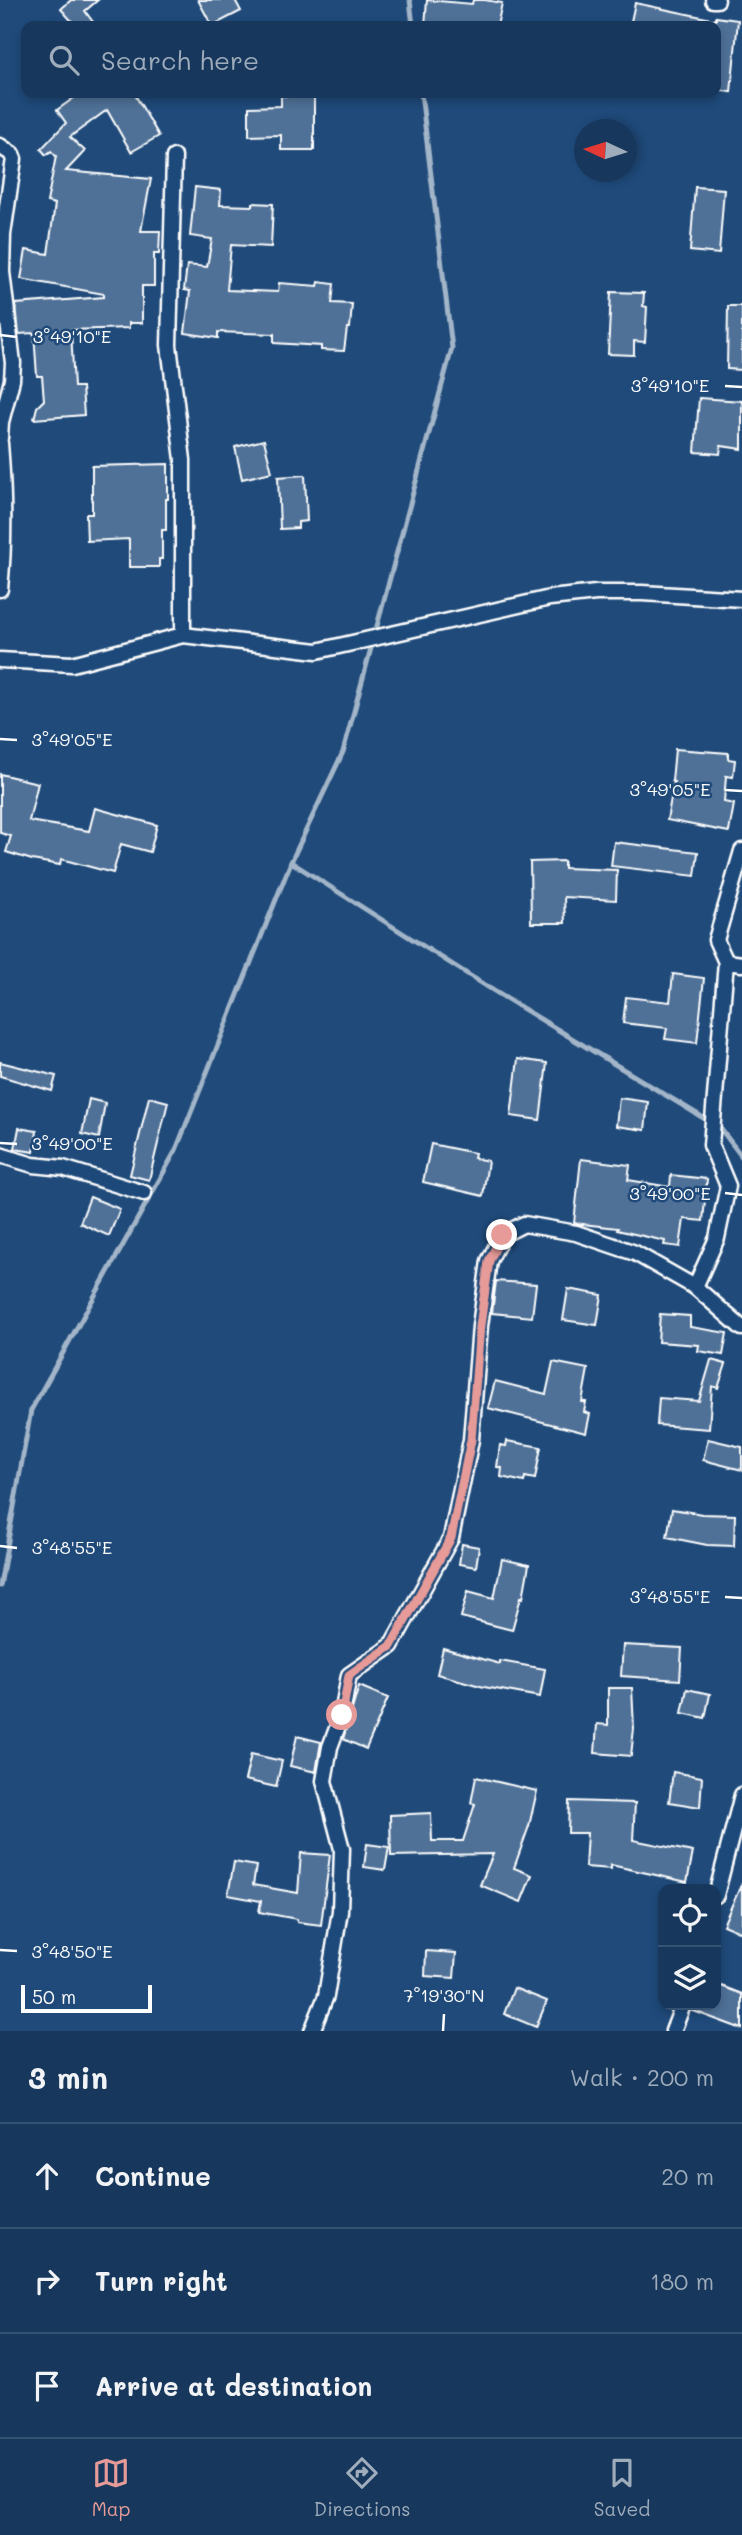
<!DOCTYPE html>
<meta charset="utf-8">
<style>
:root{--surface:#17385c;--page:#244365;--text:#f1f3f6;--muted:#9eacbb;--line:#365272;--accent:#e69b98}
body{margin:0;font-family:Mali,sans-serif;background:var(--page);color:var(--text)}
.controls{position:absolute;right:21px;bottom:21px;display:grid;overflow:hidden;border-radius:14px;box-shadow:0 4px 10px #0003}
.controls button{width:63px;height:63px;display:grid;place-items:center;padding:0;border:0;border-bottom:2px solid var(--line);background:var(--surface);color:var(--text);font:35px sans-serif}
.compass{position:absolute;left:574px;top:119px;width:63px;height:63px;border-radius:50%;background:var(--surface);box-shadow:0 4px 10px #0003;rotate:274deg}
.scale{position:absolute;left:21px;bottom:18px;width:131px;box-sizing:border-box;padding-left:7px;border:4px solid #fff;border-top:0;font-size:19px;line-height:24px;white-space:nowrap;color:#fff;-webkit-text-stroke:5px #1f4a7a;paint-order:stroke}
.stop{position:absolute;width:21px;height:21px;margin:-16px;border:5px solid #e69b98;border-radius:50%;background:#fff}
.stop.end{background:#e69b98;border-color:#fff;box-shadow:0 2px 7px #0008}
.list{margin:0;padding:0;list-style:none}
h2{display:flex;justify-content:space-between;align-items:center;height:91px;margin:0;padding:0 28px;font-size:30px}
h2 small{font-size:23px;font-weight:400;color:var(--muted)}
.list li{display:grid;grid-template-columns:46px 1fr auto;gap:21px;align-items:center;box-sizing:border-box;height:105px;padding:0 28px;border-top:2px solid var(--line)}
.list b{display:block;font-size:26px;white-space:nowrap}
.list em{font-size:23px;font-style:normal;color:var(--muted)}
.icon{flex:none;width:38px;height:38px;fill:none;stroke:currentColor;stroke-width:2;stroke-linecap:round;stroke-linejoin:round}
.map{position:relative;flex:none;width:742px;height:2031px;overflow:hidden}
.search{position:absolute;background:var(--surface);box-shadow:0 4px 10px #0003;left:21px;right:21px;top:21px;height:77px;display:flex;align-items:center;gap:18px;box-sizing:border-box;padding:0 24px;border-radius:14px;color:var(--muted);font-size:26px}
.sheet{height:406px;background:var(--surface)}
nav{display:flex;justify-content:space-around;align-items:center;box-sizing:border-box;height:98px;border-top:2px solid var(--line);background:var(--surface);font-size:19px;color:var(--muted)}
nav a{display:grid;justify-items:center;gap:4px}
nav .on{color:var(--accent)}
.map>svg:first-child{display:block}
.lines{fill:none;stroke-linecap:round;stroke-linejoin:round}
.stream{stroke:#a3b5c8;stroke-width:5}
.building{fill:#507197;stroke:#fff;stroke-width:2}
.minor-casing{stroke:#fff;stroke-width:19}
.minor{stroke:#1f4a7a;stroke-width:14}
.route{stroke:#e69b98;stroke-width:9}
.ticks{fill:none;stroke:#fff;stroke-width:2.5}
.ticks-label{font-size:18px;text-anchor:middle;fill:#fff;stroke:#1f4a7a;stroke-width:5;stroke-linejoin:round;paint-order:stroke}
</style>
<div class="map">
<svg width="742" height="2031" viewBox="0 0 742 2031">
<rect width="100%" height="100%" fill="#1f4a7a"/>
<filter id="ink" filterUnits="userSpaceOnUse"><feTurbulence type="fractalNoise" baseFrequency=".0143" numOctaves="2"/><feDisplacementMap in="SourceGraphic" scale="14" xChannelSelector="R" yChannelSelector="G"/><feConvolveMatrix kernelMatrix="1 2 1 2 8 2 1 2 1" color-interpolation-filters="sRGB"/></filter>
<g filter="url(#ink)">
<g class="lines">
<g class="stream">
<path d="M410,0L413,26"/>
<path d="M291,862L494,991L720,1128L742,1157"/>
<path d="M0,1586L31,1410L176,1150L291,862L343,752L452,348L421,93"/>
</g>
</g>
<g class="building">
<path d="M71,0H98L85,11L96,26H76L61,9Z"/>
<path d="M198,0H235L241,11L212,26Z"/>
<path d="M427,0L472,4L473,0H485L502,3L497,26H425Z"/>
<path d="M635,3L716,20V17L738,20L731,92L716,90V26H630Z"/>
<path d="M81,93H134L159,136L131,152L107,110L70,137L85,151L66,171L151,179L141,231H160L159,254H154V286H142V323H129V328L71,330L74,387H82L84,415L34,419L37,407L44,400L42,376H37L34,333L19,334L16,304L104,297V294L21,279L26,250L48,254L55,204L47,202L56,156L51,151L46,155L41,149L66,123L57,110Z"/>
<path d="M281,96H314V150H281V135L249,136V107L281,106Z"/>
<path d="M195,187L221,190L220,205L253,206V203L273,204L271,247L231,245L227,290L278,292L279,283L318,286L319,282L334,284L332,303L352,304L350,328H347L344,351L321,350V346L274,343V334L218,332V338L185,333L190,291L184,290L187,265L207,267L212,239L190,236Z"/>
<path d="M695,187L724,189L719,254L690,251Z"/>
<path d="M611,292L644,293L643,306L647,307L645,342L634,341V355L608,354Z"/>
<path d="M728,306H742V370L727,369Z"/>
<path d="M699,398L742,401V449L721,446L720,454L695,452Z"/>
<path d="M264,440L272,472L242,479L235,447Z"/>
<path d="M168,464V499H166V530H162V559H159V567H129V539L87,541L86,514H92V466Z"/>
<path d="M305,475L307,521L298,522V528L280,529L278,477Z"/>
<path d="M675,749L728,753V759L735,760L733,777L726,776L724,802L734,804L729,832L667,820L674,782L672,781Z"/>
<path d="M0,774L38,783L29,821L89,831L95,808L157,825L150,852L121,844L113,873L61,859L60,865L32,860L6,852L11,836L0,833Z"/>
<path d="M614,842L698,852L695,876L611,866Z"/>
<path d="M564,861V868L617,870L616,900L564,897L565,923H531L530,862Z"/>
<path d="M673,974L704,978L697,1043L665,1039L667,1028L623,1023L626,997L670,1002Z"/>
<path d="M518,1059L547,1063L540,1120L511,1116Z"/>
<path d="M0,1062L56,1076L52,1091L0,1076Z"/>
<path d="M149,1097L168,1102L149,1180L130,1175Z"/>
<path d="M619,1098L648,1102L645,1130L616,1126Z"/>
<path d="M89,1099L105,1103L99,1138L82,1134Z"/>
<path d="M19,1128L37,1131L34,1152L15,1149Z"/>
<path d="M431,1144L475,1153L474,1158L488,1161L483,1196L423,1182Z"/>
<path d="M581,1159L630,1165L628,1180L670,1187L671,1175L707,1179L703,1221L684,1219L680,1247L664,1245L665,1241L617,1230L618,1228L574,1223Z"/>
<path d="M90,1197L120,1209L109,1236L80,1223Z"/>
<path d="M496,1281L536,1284L532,1317L492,1313Z"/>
<path d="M568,1289L602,1295L597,1325L563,1320Z"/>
<path d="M660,1314L690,1316V1327L727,1333L723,1355L698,1351L699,1345L658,1342Z"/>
<path d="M711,1360L726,1364L718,1388L712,1386L709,1429L657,1425L659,1398L699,1401Z"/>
<path d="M553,1362L588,1369L582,1402H586L584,1412L590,1414L586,1433L488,1408L495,1381L546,1394Z"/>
<path d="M708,1439L742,1447V1470L703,1460Z"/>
<path d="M507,1441L541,1447L535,1479L525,1477L524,1482L501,1477L502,1468L497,1467L500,1445L506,1446Z"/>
<path d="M672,1509L702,1514L735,1515L734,1546L707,1545L667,1537Z"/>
<path d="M462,1544L479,1547L476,1567L459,1564Z"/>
<path d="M502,1559L529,1565L523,1598L521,1597L512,1630L461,1617L468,1591L494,1598Z"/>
<path d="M623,1645L682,1648L680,1680L621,1676Z"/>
<path d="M443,1648L500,1664V1661L545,1669L540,1697L484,1687L437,1674Z"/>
<path d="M359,1686L388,1698L366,1749L343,1739Z"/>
<path d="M608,1688H632L634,1728L631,1756L595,1753L597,1724L608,1725Z"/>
<path d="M687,1689L710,1694L705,1718L682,1713Z"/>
<path d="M297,1736L321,1742L316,1772L290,1766Z"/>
<path d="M251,1754L282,1761L276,1787L245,1780Z"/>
<path d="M673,1772L702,1777L700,1807L669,1802Z"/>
<path d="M476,1777L537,1791L529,1826L514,1868L532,1875L521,1902L480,1885L493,1854L391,1856L390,1815L431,1813L432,1841H463L475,1804L471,1803Z"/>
<path d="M569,1801L635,1803L633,1840L693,1852L687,1882L611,1865V1869L585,1867L587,1833H568Z"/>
<path d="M367,1844L389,1847L385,1870L364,1867Z"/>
<path d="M301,1853L330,1855L321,1925L297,1922V1919L259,1912L261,1901L228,1895L234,1862L256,1866L253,1885L298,1893Z"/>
<path d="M742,1883V1933L723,1925Z"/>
<path d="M426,1951L456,1953L454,1978L425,1976Z"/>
<path d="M716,1984L742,1994V2029L691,2010L692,2005H716Z"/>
<path d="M514,1988L547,2001L536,2027L504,2014Z"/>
</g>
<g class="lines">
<g class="minor-casing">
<g id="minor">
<path d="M713,0H717"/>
<path d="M0,146L12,154L14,159L3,234L2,272L13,363L12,380L1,422L0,438"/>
<path d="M174,157L169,345L183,460V635"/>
<path d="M0,443C4,492 5,540 0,589"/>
<path d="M0,660L72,664L183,635L317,651L550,598L596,593H642L742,599"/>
<path d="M726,962L716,940L742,851"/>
<path d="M0,1155L33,1165L63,1168L144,1193"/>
<path d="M695,1287L717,1238L728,1186L711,1145L726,962L742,964"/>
<path d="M716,1895L742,1795"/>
<path d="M312,2031L326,1996L340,1911L342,1849L324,1781L330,1747L342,1715L349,1675L391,1646L451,1538L471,1440L480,1326L489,1261L502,1235L524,1224L576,1233L635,1253L695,1287L742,1328"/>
<path d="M673,2031L683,2005"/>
</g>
</g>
<use href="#minor" class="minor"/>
</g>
</g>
<g class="lines" filter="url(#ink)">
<path class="route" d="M342,1715L349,1675L391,1646L451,1538L471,1440L480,1326L489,1261L502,1235"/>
</g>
<path class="ticks" d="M0,335L17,337M725,386L742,387M0,739L17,740M725,790L742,791M0,1143L17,1144M725,1193L742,1195M0,1546L17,1548M725,1597L742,1598M0,1950L17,1951M443,2031L444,2014"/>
<g class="ticks-label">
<text x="72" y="343">3°49'10"E</text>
<text x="670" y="392">3°49'10"E</text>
<text x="72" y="746">3°49'05"E</text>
<text x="670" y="796">3°49'05"E</text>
<text x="72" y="1150">3°49'00"E</text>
<text x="670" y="1200">3°49'00"E</text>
<text x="72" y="1554">3°48'55"E</text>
<text x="670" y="1603">3°48'55"E</text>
<text x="72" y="1958">3°48'50"E</text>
<text x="444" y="2002">7°19'30"N</text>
</g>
</svg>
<div class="controls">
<button><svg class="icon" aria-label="locate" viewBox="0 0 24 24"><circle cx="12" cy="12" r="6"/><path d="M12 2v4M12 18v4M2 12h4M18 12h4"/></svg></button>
<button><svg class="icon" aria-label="layers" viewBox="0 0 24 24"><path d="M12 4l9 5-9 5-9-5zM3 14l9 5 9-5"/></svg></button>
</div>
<svg class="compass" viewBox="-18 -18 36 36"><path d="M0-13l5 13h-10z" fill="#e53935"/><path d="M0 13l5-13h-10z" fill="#9eacbb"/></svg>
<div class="scale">50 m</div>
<div class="stop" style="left:342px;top:1715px"></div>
<div class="stop end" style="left:502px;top:1235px"></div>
<div class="search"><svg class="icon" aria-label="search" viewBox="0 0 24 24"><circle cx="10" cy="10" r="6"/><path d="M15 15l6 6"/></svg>Search here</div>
</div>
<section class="sheet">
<h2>3 min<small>Walk · 200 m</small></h2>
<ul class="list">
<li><svg class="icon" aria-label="ahead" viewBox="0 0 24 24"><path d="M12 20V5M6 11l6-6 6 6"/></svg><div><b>Continue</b></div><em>20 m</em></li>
<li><svg class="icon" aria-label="right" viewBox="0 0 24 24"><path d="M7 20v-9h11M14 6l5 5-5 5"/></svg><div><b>Turn right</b></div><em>180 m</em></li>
<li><svg class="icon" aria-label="arrive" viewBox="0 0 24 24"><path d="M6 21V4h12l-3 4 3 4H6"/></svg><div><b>Arrive at destination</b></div></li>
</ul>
</section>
<nav>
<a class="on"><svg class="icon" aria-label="map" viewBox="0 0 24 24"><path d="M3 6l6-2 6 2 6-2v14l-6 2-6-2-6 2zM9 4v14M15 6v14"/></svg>Map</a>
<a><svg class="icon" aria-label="directions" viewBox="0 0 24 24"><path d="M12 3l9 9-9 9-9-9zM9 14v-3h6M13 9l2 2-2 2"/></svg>Directions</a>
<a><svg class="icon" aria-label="saved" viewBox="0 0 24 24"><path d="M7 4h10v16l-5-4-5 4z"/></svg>Saved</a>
</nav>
